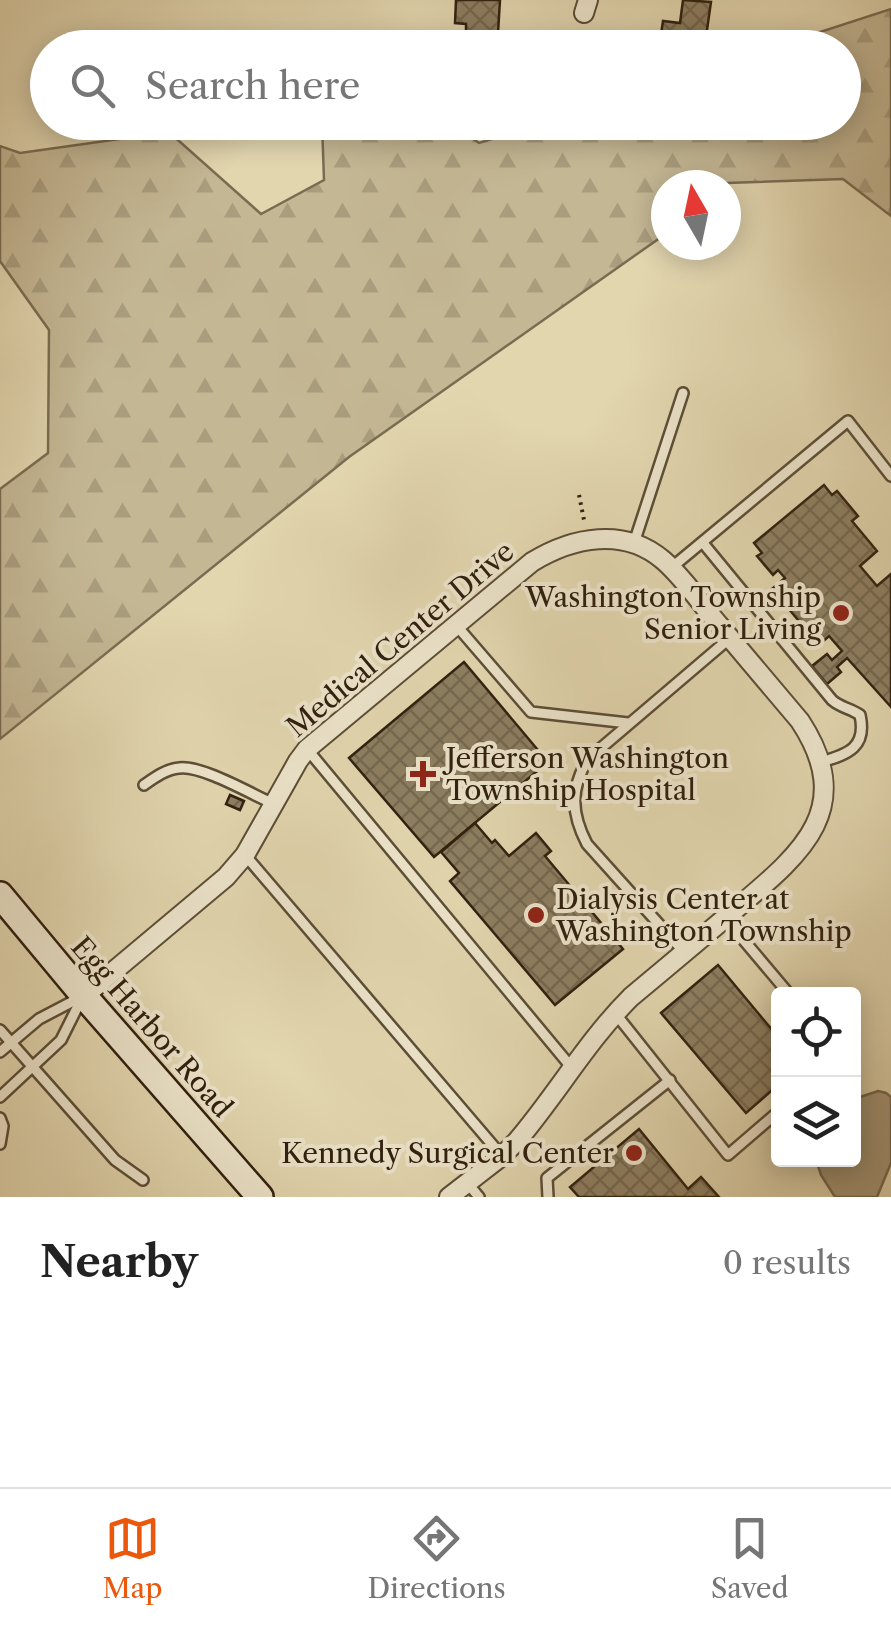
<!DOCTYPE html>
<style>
:root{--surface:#fff;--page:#f6f6f6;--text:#222;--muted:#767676;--line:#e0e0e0;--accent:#ea580c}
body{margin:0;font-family:"Libre Caslon Text",serif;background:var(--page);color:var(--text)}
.controls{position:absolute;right:30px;bottom:30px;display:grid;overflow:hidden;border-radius:10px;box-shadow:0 5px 25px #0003}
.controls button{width:90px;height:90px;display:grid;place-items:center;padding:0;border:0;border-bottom:2px solid var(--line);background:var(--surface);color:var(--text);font:50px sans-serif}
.compass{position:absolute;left:651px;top:170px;width:90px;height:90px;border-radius:50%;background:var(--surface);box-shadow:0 5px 25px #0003;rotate:351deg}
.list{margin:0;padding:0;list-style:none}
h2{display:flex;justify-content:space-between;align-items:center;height:130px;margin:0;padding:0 40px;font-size:42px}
h2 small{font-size:32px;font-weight:400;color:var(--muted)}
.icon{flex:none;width:55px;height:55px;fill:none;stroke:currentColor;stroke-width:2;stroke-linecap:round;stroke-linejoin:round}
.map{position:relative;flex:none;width:891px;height:1197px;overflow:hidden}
.search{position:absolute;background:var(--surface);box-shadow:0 5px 25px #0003;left:30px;right:30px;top:30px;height:110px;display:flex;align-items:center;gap:25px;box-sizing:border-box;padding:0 35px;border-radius:55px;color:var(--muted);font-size:38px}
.sheet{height:290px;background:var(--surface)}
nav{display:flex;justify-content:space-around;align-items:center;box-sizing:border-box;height:140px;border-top:2px solid var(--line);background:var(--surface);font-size:28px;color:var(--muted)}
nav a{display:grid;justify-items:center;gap:5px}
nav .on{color:var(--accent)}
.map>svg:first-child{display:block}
.forest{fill:url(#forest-firs);stroke:#7a6c52;stroke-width:2.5}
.water{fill:#a59879;stroke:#76684f;stroke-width:2.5}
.building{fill:url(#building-cross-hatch);stroke:#30200f;stroke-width:2.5}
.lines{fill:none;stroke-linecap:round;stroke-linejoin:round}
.service-casing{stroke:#5c4e37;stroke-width:14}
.minor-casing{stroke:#5c4e37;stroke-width:22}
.secondary-casing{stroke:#30200f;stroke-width:30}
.path{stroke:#30200f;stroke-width:4;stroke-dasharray:2.5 5;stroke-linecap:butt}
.service{stroke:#ece4cb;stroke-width:9}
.minor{stroke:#ece4cb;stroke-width:18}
.secondary{stroke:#ece4cb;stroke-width:25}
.poi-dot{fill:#8f2418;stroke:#ece4cb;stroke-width:4}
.labels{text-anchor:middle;stroke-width:8;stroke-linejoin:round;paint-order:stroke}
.poi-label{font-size:28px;fill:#30200f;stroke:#ece4cb;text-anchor:end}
.street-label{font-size:28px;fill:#30200f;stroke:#ece4cb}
</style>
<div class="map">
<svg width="891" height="1197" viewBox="0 0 891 1197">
<defs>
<pattern id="forest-firs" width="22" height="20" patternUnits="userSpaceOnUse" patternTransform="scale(2.5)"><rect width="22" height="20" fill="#c4b794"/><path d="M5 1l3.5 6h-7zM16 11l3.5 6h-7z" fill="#a99d7e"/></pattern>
<pattern id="building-cross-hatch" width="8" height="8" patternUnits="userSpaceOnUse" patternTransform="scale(2.5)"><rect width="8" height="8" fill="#8d7f62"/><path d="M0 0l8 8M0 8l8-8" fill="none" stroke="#74684f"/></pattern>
</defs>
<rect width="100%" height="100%" fill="#e2d6af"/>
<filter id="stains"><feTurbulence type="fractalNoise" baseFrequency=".002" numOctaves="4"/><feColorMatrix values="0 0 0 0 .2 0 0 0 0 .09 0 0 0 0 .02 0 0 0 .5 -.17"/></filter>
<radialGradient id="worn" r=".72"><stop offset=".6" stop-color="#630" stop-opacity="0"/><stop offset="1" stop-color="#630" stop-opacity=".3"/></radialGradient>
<path class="forest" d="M891,9V216L843,179L666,185V232L664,235L349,457L0,739V489L48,453L49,330L0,261V146L20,153L169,132L261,214L324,180L322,123H450L479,143L544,123L844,122V48L774,47Z"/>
<path class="water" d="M878,1091L886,1093L891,1097V1163L877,1197H835L821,1175L816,1160H854V1099Z"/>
<g class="building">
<path d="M456,0H500L498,33L466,31V24L455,23Z"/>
<path d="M683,0L711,2L706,37L719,39L718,48H659L663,21L680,23Z"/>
<path d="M824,485L832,495L837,491L858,516L852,521L877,551L860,566L877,586L891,574V707L847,658L837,667L841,672L827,684L812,666L827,654L832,660L842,651L829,636L819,645L772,589L785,578L778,570L773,575L757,556L762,553L754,543Z"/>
<path d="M464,662L548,762L434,857L349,758Z"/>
<path d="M230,795L244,801L240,810L226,804Z"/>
<path d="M475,823L492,843L495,840L509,856L536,833L551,851L545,856L623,949L555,1005L450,881L459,873L441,852Z"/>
<path d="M718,965L778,1037V1085L746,1113L661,1013Z"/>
<path d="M639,1129L688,1189L701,1177L719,1197H579L570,1187Z"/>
</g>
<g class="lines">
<g class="service-casing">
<g id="service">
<path d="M634,543L683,393"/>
<path d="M703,543L832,700C841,708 850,708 860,715C867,747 849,754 821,762"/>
<path d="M671,568L848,421L891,476"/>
<path d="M456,625L531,712L628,723"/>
<path d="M307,749L572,1068"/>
<path d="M144,785C154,778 166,769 179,768C202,765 251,794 274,804"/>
<path d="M245,855L502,1156"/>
<path d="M725,918L789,994"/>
<path d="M684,952L587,844C571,813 570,789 588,759L730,638"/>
<path d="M615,1013L728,1155L778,1112"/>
<path d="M0,1030L115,1160L143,1180"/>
<path d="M0,1052L39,1019L81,997"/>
<path d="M0,1097L61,1040L82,998"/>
<path d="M0,1118L3,1126L0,1144"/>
<path d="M468,1184L479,1197"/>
<path d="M548,1197L547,1178L670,1080"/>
</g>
</g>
<g class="minor-casing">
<g id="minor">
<path d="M584,13L588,0"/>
<path d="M84,996L226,877L245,855L298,761L307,749L532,562C573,537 624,527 663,560C684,578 701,604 719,625C746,657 773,689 800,721C857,808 802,853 738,907C703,937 667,967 631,997C587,1041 557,1094 517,1141L502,1156L449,1197"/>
</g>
</g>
<g class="secondary-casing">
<path id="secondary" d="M0,895L84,996L260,1197"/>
</g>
<path class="path" d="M579,495L584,520"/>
<use href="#service" class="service"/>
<use href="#minor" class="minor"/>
<use href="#secondary" class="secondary"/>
</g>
<g class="poi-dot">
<circle cx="841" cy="613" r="10"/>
<path d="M418 759h10v10h10v10h-10v10h-10v-10h-10v-10h10z"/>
<circle cx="536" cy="915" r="10"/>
<circle cx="634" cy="1153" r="10"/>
</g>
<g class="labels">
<g class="poi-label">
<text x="821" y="607">Washington Township<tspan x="821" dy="32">Senior Living</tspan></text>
<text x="446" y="768" text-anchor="start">Jefferson Washington<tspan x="446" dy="32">Township Hospital</tspan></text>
<text x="556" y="909" text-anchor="start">Dialysis Center at<tspan x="556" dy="32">Washington Township</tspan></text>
<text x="614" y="1163">Kennedy Surgical Center</text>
</g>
<g class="street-label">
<text transform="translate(400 639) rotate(-40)" y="10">Medical Center Drive</text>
<text transform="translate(152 1027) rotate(49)" y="10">Egg Harbor Road</text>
</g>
</g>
<rect width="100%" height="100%" filter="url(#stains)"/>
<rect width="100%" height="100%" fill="url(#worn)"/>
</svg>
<div class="controls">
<button><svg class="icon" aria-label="locate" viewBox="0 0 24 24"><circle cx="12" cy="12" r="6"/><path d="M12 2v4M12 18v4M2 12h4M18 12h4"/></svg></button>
<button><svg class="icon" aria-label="layers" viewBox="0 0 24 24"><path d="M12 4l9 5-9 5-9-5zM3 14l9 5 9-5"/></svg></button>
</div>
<svg class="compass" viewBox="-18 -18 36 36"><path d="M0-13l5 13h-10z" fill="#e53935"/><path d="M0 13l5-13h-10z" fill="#767676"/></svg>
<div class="search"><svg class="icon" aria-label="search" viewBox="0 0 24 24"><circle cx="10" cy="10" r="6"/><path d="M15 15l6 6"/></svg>Search here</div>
</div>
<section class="sheet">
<h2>Nearby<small>0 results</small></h2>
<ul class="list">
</ul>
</section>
<nav>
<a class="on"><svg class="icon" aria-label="map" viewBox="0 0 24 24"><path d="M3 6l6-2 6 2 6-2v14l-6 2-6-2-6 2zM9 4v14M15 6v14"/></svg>Map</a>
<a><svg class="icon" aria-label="directions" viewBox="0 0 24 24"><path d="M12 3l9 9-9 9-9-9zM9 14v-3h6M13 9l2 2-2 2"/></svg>Directions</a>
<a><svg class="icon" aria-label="saved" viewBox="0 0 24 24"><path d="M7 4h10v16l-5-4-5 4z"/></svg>Saved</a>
</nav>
